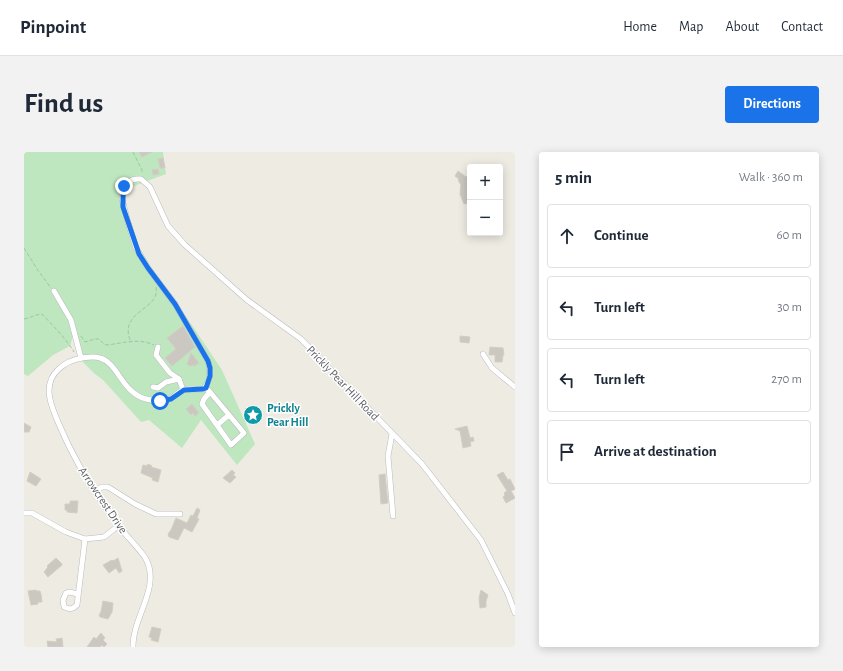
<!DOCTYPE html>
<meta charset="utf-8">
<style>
:root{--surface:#fff;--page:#f2f2f3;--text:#1f2937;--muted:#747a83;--line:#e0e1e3;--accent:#1a73e8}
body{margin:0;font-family:"Alegreya Sans",sans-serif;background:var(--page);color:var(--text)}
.controls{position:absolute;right:12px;top:12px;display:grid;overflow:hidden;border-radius:4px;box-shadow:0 2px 10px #0003}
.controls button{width:36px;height:36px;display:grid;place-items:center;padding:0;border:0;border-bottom:1px solid var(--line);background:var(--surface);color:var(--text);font:20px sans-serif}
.stop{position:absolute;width:12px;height:12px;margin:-9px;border:3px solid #1a73e8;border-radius:50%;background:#fff}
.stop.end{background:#1a73e8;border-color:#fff;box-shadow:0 1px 4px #0008}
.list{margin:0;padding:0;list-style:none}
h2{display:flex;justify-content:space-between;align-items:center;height:52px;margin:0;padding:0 16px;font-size:17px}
h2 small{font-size:13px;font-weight:400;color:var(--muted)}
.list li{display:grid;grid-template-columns:26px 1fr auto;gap:12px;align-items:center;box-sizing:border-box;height:64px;margin:0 8px 8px;padding:0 8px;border:1px solid var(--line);border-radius:4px}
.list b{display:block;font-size:15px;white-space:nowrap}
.list em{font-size:13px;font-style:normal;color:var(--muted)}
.icon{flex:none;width:22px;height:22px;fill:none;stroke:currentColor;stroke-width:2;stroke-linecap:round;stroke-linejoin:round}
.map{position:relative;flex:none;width:491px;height:495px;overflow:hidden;border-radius:4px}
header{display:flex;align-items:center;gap:24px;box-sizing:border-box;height:56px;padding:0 20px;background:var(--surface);border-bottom:1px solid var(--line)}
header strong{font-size:19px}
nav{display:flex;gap:22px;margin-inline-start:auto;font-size:14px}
.intro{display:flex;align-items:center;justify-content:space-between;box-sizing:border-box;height:96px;padding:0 24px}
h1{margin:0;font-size:28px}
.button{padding:10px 18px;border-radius:4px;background:var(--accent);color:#fff;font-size:14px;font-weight:700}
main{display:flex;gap:24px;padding:0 24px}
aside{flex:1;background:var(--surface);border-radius:4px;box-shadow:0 2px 10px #0003}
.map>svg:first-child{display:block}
.green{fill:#bee7bf}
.building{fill:#cbc8c2;stroke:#d3cec1}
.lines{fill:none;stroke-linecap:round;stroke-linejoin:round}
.minor-casing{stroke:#b8babf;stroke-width:6}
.path{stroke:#97c8a5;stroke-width:1;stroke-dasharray:4 2;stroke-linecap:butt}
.minor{stroke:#fff;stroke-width:5}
.route{stroke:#1a73e8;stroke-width:5}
.labels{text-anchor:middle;stroke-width:3;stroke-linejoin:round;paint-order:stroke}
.street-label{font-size:12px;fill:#5b5f64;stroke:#fff}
.culture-label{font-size:12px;font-weight:bold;fill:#0d838f;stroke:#fff;text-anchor:start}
</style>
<header>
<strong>Pinpoint</strong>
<nav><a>Home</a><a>Map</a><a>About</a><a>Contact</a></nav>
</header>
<div class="intro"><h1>Find us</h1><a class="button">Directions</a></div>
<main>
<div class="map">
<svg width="491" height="495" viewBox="0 0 491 495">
<rect width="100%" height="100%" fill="#eeece2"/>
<path class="green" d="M0,0H139L142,22L102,37L99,43L105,64L116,97L127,115L155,154L198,218L231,292L213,313L177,268L158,296L125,268L117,270L79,228L71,222L57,208L53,201L49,184L46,194L29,203L4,224L0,222Z"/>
<g class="building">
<path d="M115,0H128L118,5Z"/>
<path d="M139,6L141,16H136L134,7Z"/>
<path d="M134,17L135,22L129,23L128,18Z"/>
<path d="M434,19L442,25L446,23L444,46L445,49L444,51L440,52L436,42L437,33L434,28L435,27L431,24Z"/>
<path d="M159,174L171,195L148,214L141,206L152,197L143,186Z"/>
<path d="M436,184L446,185L445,191L436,190Z"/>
<path d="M466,195L479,196L480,203H479L478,210H471V203H465Z"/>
<path d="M167,201L175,211L170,214L169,213L166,214L163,212Z"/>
<path d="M168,252L175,261L171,264L169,261L167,263L162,257Z"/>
<path d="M0,271L7,275L5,280H0Z"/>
<path d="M443,274L446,286L449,285L450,289L446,290L447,294L439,296L436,279L431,277Z"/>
<path d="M124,312L128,314L127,315L137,318L134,330L128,328L129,326L117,321L119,313L123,314Z"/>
<path d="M208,318L211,321L209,323L212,325L206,331L199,326Z"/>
<path d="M6,320L17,327L12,334L3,329Z"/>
<path d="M479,320L484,328L486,327L491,337L487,339L491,346L482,351L479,345L481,343L480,341L483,339L473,323Z"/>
<path d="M361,322L364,351L357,352L355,323Z"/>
<path d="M46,349H54L53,361L43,360V358H41V352H46Z"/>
<path d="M173,356L176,358L173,366L175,367L168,380L160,376L154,388L145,385L144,382L147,378L152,366L163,371L167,363L169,364Z"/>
<path d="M32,406L38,412V413L24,425L20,420L24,415L23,414Z"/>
<path d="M94,406L98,419L95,421L92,416L85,421L79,413L88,408L89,409Z"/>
<path d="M12,438L13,439H16L17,442L18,450H14V452L7,453L4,439Z"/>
<path d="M457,438L464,443L462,449V455L456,456L455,446Z"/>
<path d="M79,449L89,451L88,460L84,467L76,465L75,463L77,460Z"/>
<path d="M128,475L137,477L134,490L127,488L128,486L125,485Z"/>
<path d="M77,481L81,486L79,488L83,492L80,495L78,493L76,495H63L70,485L72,487Z"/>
<path d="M38,486L39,495H24L23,489L33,490L32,487Z"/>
</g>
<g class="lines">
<g class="minor-casing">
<g id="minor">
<path d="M30,139L47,168L57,206"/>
<path d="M134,195L132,203L146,221L155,227L159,238"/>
<path d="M459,202L468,216L491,235"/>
<path d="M129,235L134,236L142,230L155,227"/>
<path d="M181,235L186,240L220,281L207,293L178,252L180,247L186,240"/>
<path d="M193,273L205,263"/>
<path d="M368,282L364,304L369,364"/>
<path d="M71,339L78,335H84L111,352L132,362H156"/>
<path d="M0,361H8L42,380L61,387L80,385L94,374"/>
<path d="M54,442L45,440L42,441L39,448L40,455L46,457L49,456L53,453L61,387"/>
<path d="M109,495C108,466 137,436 122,407C117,398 102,384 95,374C72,344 49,306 34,270C30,260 25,250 25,239C25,220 41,209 58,206C64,205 71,204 76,206C94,211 98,241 122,247C130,249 141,251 149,245C152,243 155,240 158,238C164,236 173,238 179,237C187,230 187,218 184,209L151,152L124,116L112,96L103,67L98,47L99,37L100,34L108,28L113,27H117L126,35L144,74L161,93L223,148L277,187L398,312L457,388L484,442L491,461"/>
</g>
</g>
<g class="path">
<path d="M109,0L118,18V21"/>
<path d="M0,96L13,117L27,136"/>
<path d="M0,167C7,166 12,162 18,162C29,174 41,185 50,200"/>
<path d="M57,184L61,190L71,187H75L81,193C98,192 113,185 130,193"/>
<path d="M106,188C95,158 137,158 132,135"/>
</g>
<use href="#minor" class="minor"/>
</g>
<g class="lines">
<path class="route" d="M100,34L99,41V55L115,102L124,116L151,152L184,209L186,216V224L182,236L179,237L160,238L147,247L136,249"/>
</g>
<defs>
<g id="sight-disc" transform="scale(1)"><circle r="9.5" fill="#0f9aa8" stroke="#fff"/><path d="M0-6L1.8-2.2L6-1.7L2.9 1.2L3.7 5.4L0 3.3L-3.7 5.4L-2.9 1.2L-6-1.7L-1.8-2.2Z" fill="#fff"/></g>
</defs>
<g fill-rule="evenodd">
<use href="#sight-disc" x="229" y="263"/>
</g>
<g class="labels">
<g class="street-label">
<text transform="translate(319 231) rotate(46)" y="4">Prickly Pear Hill Road</text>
<text transform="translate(79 348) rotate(56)" y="4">Arrowcrest Drive</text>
</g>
<g class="culture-label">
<text x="243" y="260">Prickly<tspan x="243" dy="14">Pear Hill</tspan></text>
</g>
</g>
</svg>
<div class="controls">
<button>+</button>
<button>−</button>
</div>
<div class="stop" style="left:136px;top:249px"></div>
<div class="stop end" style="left:100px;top:34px"></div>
</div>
<aside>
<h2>5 min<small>Walk · 360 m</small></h2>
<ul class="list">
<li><svg class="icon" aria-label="ahead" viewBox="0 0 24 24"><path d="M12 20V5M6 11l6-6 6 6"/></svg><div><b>Continue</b></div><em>60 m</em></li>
<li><svg class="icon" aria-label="left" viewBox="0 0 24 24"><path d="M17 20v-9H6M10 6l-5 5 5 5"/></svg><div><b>Turn left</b></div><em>30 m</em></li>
<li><svg class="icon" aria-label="left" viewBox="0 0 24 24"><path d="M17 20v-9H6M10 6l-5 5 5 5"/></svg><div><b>Turn left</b></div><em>270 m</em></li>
<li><svg class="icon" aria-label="arrive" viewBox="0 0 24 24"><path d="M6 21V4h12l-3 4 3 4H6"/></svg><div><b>Arrive at destination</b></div></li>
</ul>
</aside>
</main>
